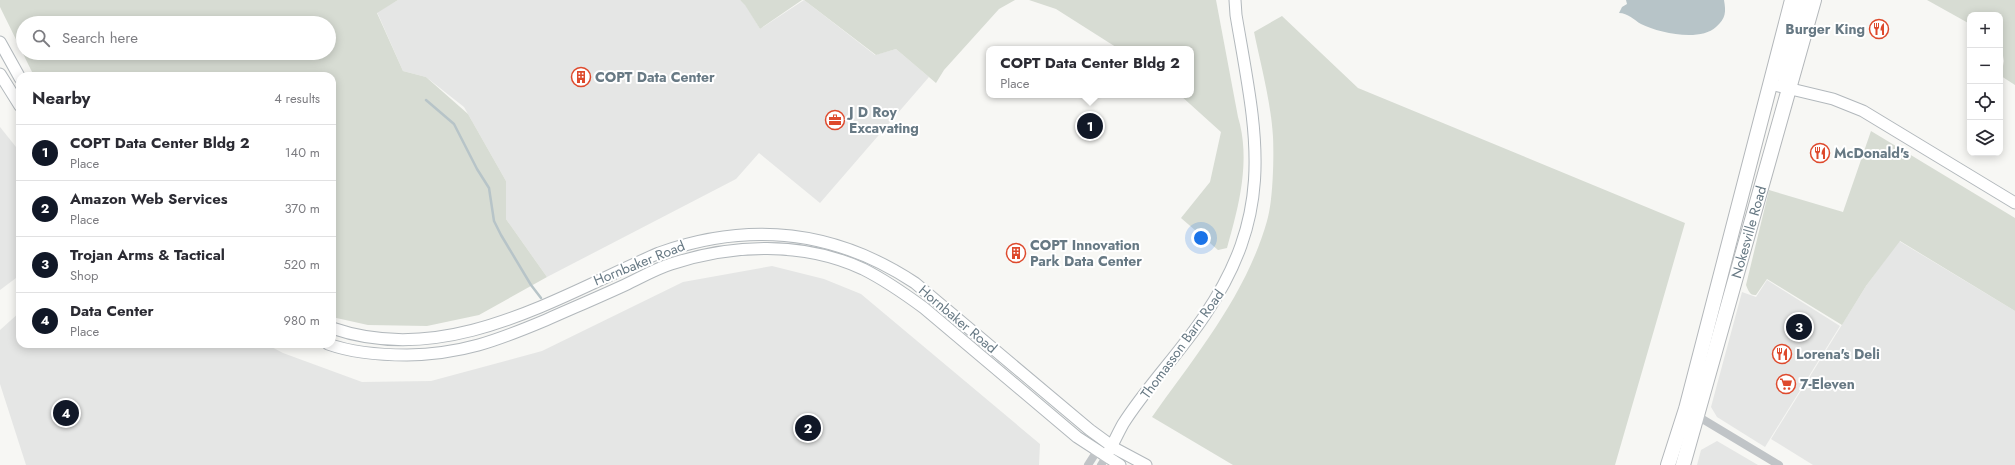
<!DOCTYPE html>
<meta charset="utf-8">
<style>
:root{--surface:#fff;--page:#f7f7f7;--text:#2b2b33;--muted:#7c7c81;--line:#e1e1e2;--accent:#111827}
body{margin:0;font-family:Jost,sans-serif;background:var(--page);color:var(--text)}
.controls{position:absolute;right:12px;top:12px;display:grid;overflow:hidden;border-radius:8px;box-shadow:0 2px 10px #0003}
.controls button{width:36px;height:36px;display:grid;place-items:center;padding:0;border:0;border-bottom:1px solid var(--line);background:var(--surface);color:var(--text);font:20px sans-serif}
.you{position:absolute;left:1201px;top:238px;width:14px;height:14px;margin:-10px;border:3px solid #fff;border-radius:50%;background:#1a73e8;box-shadow:0 0 0 6px #1a73e833}
.badge{display:grid;place-items:center;width:26px;height:26px;border-radius:50%;background:var(--accent);color:#fff;font-size:13px;font-weight:700}
.pin{position:absolute;translate:-50% -50%;border:2px solid #fff;box-shadow:0 1px 4px #0006}
.popup{position:absolute;left:986px;top:46px;width:208px;height:52px;box-sizing:border-box;display:grid;place-content:center;border-radius:8px;background:var(--surface);filter:drop-shadow(0 1px 3px #0005);font-size:13px;white-space:nowrap;color:var(--muted)}
.popup b{font-size:15px;color:var(--text)}
.popup::after{content:'';position:absolute;left:50%;top:100%;margin-left:-8px;border:8px solid transparent;border-top-color:var(--surface)}
.list{margin:0;padding:0;list-style:none}
h2{display:flex;justify-content:space-between;align-items:center;height:52px;margin:0;padding:0 16px;font-size:17px}
h2 small{font-size:13px;font-weight:400;color:var(--muted)}
.list li{display:grid;grid-template-columns:26px 1fr auto;gap:12px;align-items:center;box-sizing:border-box;height:56px;padding:0 16px;border-top:1px solid var(--line)}
.list b{display:block;font-size:15px;white-space:nowrap}
.list p{margin:0;font-size:13px;white-space:nowrap;color:var(--muted)}
.list em{font-size:13px;font-style:normal;color:var(--muted)}
.icon{flex:none;width:22px;height:22px;fill:none;stroke:currentColor;stroke-width:2;stroke-linecap:round;stroke-linejoin:round}
.map{position:relative;flex:none;width:2015px;height:465px;overflow:hidden}
.search{position:absolute;background:var(--surface);box-shadow:0 2px 10px #0003;left:16px;top:16px;width:320px;height:44px;display:flex;align-items:center;gap:10px;box-sizing:border-box;padding:0 14px;border-radius:22px;color:var(--muted);font-size:15px}
.panel{position:absolute;background:var(--surface);box-shadow:0 2px 10px #0003;left:16px;top:72px;width:320px;height:276px;border-radius:12px}
.map>svg:first-child{display:block}
.built{fill:#e5e6e5}
.green{fill:#d7dcd3;fill-rule:evenodd}
.water{fill:#b7c4c8}
.lines{fill:none;stroke-linecap:round;stroke-linejoin:round}
.stream{stroke:#b7c4c8;stroke-width:2.5}
.secondary-casing{stroke:#b2b8bc;stroke-width:13}
.highway-casing{stroke:#b3b7ba;stroke-width:16}
.street{stroke:#c0c4c7;stroke-width:8}
.secondary{stroke:#fff;stroke-width:11}
.highway{stroke:#fff;stroke-width:14}
.labels{text-anchor:middle;stroke-width:4;stroke-linejoin:round;paint-order:stroke}
.poi-label{font-size:14px;font-weight:bold;fill:#677984;stroke:#fff;text-anchor:start}
.street-label{font-size:14px;fill:#677984;stroke:#fff}
</style>
<div class="map">
<svg width="2015" height="465" viewBox="0 0 2015 465">
<rect width="100%" height="100%" fill="#f7f7f4"/>
<g class="built">
<path d="M398,0H740L745,4L760,29L804,0L875,55L896,49L929,77L820,203L759,153L736,179L547,277L506,219V181L464,107L426,77L403,71L377,12Z"/>
<path d="M0,127L20,152V275L0,290Z"/>
<path d="M1899,241L2015,311V465H1813L1771,439L1866,286Z"/>
<path d="M772,266L824,279L861,294L1040,444L1039,465H26L0,384V330L20,312V344H266L283,353L362,382L431,381L542,351L683,282Z"/>
<path d="M1767,280L1840,326L1765,447L1717,417L1711,407L1742,292L1756,297Z"/>
<path d="M1717,441L1758,465H1697L1701,450Z"/>
</g>
<g class="green">
<path d="M0,0H398L377,13L403,71L426,77L468,114L506,181V219L547,277L479,315L427,326L368,325L332,317V76H34L0,7ZM23,23H329V53H23Z"/>
<path d="M740,0H802L760,29L745,5Z"/>
<path d="M804,0H1015L999,9L944,70L936,83L896,49L876,55Z"/>
<path d="M1029,0H1216L1238,117C1251,160 1239,206 1227,248L1218,250L1181,218L1210,182L1221,132L1180,95H1191V49H1119L1056,9Z"/>
<path d="M1927,0H2015V85L2001,76L2004,61L2000,40V15H1970V24Z"/>
<path d="M1282,16L1358,88L1685,223L1615,465H1233L1152,417C1196,355 1246,295 1267,221C1273,201 1274,159 1273,137C1271,102 1261,66 1254,32Z"/>
<path d="M1871,131L2015,218V311L1900,241L1866,286L1842,325L1767,279L1756,295C1750,296 1748,290 1746,285L1769,190L1843,212Z"/>
</g>
<path class="water" d="M1626,0H1724C1726,12 1726,18 1716,27C1700,42 1659,33 1641,24C1634,20 1628,13 1619,13L1622,7L1627,4Z"/>
<g class="lines">
<path class="stream" d="M426,100L454,124L477,169L489,188L494,221L501,235L531,285L541,298"/>
<g class="secondary-casing">
<g id="secondary">
<path d="M0,42L20,78"/>
<path d="M0,74L20,106"/>
<path d="M1770,84L1833,99L1863,111L2015,203"/>
<path d="M332,328C447,368 557,297 659,253C749,221 835,230 915,283L1090,430L1116,449L1146,465"/>
<path d="M328,344C353,353 381,355 407,355C462,354 496,341 546,320C573,308 599,297 625,285C640,278 655,269 671,264C732,244 803,241 863,269C885,280 905,294 924,308L1077,437L1120,465"/>
<path d="M1109,451C1114,442 1118,433 1123,424C1147,386 1180,353 1205,315C1277,208 1256,133 1236,15L1235,0"/>
</g>
</g>
<g class="highway-casing">
<g id="highway">
<path d="M1789,89L1785,79V66L1803,0"/>
<path d="M1668,465L1686,409L1792,0"/>
<path id="s1" d="M1683,465L1814,0"/>
</g>
</g>
<g class="street">
<path d="M1694,414L1779,465"/>
<path d="M1088,465L1097,451"/>
<path d="M1101,465L1106,457"/>
</g>
<use href="#secondary" class="secondary"/>
<use href="#highway" class="highway"/>
</g>
<defs>
<g id="restaurant-ring" transform="scale(1)"><circle r="9.5" fill="#fff" stroke="#de4a2d" stroke-width="1.5"/><path d="M-5-6h1v4h1v-4h1v4h1v-4h1v5L-1.5 .5V6h-2V.5L-5-1ZM5-6V6H3V1.5H1.5Q1.5-4 5-6Z" fill="#de4a2d"/></g>
<g id="building-ring" transform="scale(1)"><circle r="9.5" fill="#fff" stroke="#de4a2d" stroke-width="1.5"/><path d="M-4-6H4V6H1V3H-1V6H-4ZM-2.5-4.3h1.7v1.8h-1.7ZM.8-4.3h1.7v1.8H.8ZM-2.5-1h1.7V.8h-1.7ZM.8-1h1.7V.8H.8Z" fill="#de4a2d"/></g>
<g id="office-ring" transform="scale(1)"><circle r="9.5" fill="#fff" stroke="#de4a2d" stroke-width="1.5"/><path d="M-6-3h4V-5.5h4V-3h4V5H-6ZM-1-4.5V-3h2v-1.5ZM-6 0V1H6V0Z" fill="#de4a2d"/></g>
<g id="supermarket-ring" transform="scale(1)"><circle r="9.5" fill="#fff" stroke="#de4a2d" stroke-width="1.5"/><path d="M-6-5.5h2.5l.6 2H6L4.5 2H-2.5L-4.4-4H-6ZM-1.5 3.2a1.3 1.3 0 1 0 .1 0ZM3 3.2a1.3 1.3 0 1 0 .1 0Z" fill="#de4a2d"/></g>
</defs>
<g fill-rule="evenodd">
<use href="#restaurant-ring" x="1879" y="29"/>
<use href="#building-ring" x="581" y="77"/>
<use href="#office-ring" x="835" y="120"/>
<use href="#restaurant-ring" x="1820" y="153"/>
<use href="#building-ring" x="1016" y="253"/>
<use href="#restaurant-ring" x="1782" y="354"/>
<use href="#supermarket-ring" x="1786" y="384"/>
</g>
<g class="labels">
<g class="poi-label">
<text x="1865" y="34" text-anchor="end">Burger King</text>
<text x="595" y="82">COPT Data Center</text>
<text x="849" y="117">J D Roy<tspan x="849" dy="16">Excavating</tspan></text>
<text x="1834" y="158">McDonald's</text>
<text x="1030" y="250">COPT Innovation<tspan x="1030" dy="16">Park Data Center</tspan></text>
<text x="1796" y="359">Lorena's Deli</text>
<text x="1800" y="389">7-Eleven</text>
</g>
<g class="street-label">
<text dy="5" stroke="none"><textPath href="#s1" startOffset="242">Nokesville Road</textPath></text>
<text transform="translate(639 263) rotate(-22)" y="5">Hornbaker Road</text>
<text transform="translate(958 319) rotate(40)" y="5">Hornbaker Road</text>
<text transform="translate(1182 344) rotate(-54)" y="5">Thomasson Barn Road</text>
</g>
</g>
</svg>
<div class="controls">
<button>+</button>
<button>−</button>
<button><svg class="icon" aria-label="locate" viewBox="0 0 24 24"><circle cx="12" cy="12" r="6"/><path d="M12 2v4M12 18v4M2 12h4M18 12h4"/></svg></button>
<button><svg class="icon" aria-label="layers" viewBox="0 0 24 24"><path d="M12 4l9 5-9 5-9-5zM3 14l9 5 9-5"/></svg></button>
</div>
<div class="you"></div>
<div class="pin badge" style="left:1090px;top:126px">1</div>
<div class="popup"><b>COPT Data Center Bldg 2</b>Place</div>
<div class="pin badge" style="left:808px;top:428px">2</div>
<div class="pin badge" style="left:1799px;top:327px">3</div>
<div class="pin badge" style="left:66px;top:413px">4</div>
<div class="search"><svg class="icon" aria-label="search" viewBox="0 0 24 24"><circle cx="10" cy="10" r="6"/><path d="M15 15l6 6"/></svg>Search here</div>
<section class="panel">
<h2>Nearby<small>4 results</small></h2>
<ul class="list">
<li><span class="badge">1</span><div><b>COPT Data Center Bldg 2</b><p>Place</p></div><em>140 m</em></li>
<li><span class="badge">2</span><div><b>Amazon Web Services</b><p>Place</p></div><em>370 m</em></li>
<li><span class="badge">3</span><div><b>Trojan Arms &amp; Tactical</b><p>Shop</p></div><em>520 m</em></li>
<li><span class="badge">4</span><div><b>Data Center</b><p>Place</p></div><em>980 m</em></li>
</ul>
</section>
</div>
